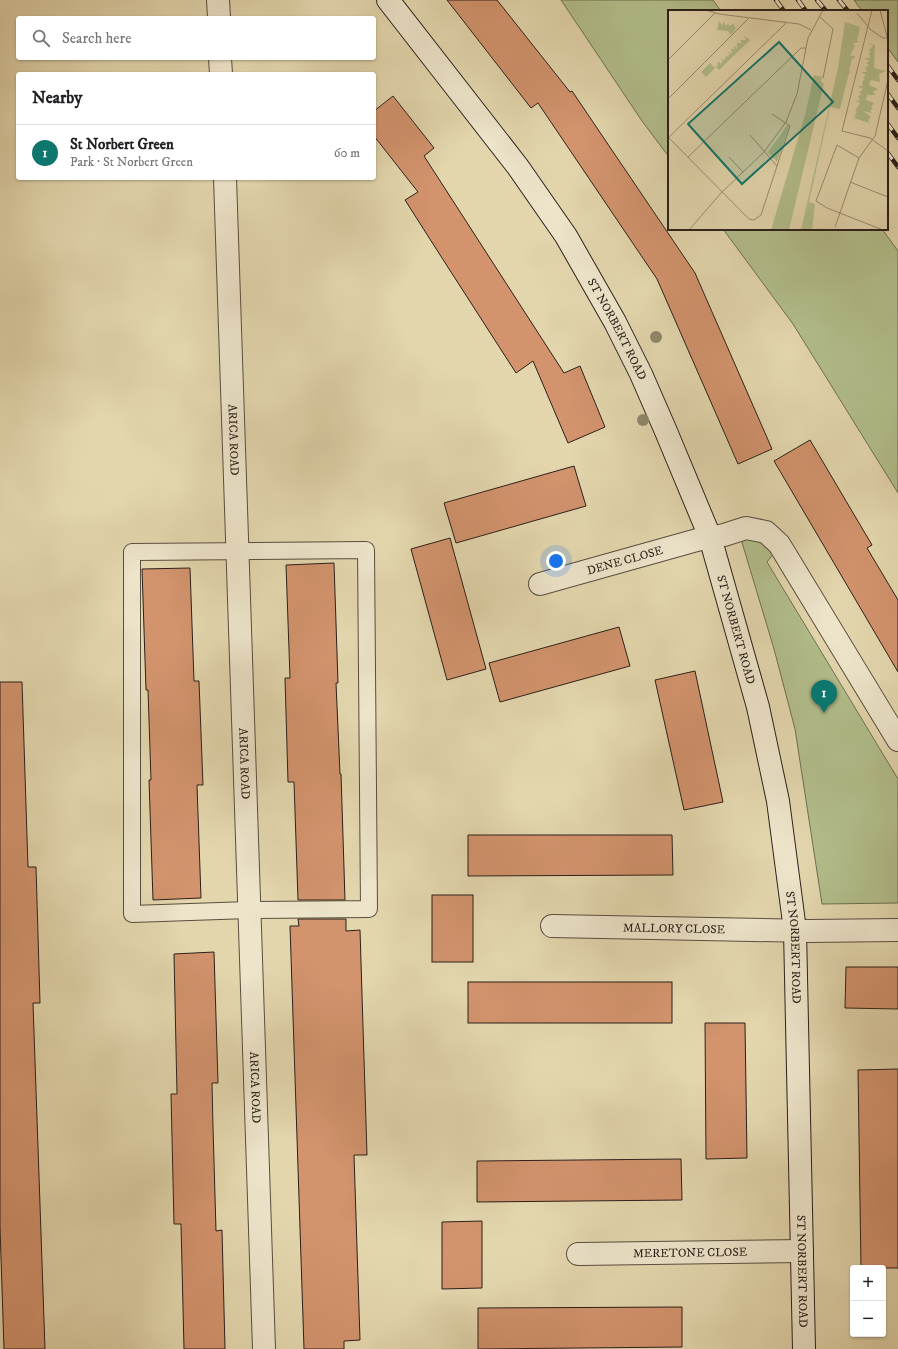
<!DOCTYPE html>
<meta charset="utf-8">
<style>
:root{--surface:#fff;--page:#f2f2f2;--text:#202124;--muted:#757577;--line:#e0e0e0;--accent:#0f766e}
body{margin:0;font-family:"IM FELL DW Pica",serif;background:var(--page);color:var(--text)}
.controls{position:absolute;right:12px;bottom:12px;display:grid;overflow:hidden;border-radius:4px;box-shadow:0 1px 3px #0004}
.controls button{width:36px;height:36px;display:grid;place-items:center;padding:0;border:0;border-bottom:1px solid var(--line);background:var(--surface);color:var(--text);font:20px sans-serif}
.you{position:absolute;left:556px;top:561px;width:14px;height:14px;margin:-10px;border:3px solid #fff;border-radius:50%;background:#1a73e8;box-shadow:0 0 0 6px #1a73e833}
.badge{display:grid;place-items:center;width:26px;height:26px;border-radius:50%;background:var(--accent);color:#fff;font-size:13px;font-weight:700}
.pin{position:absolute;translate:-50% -33px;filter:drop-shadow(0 1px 2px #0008)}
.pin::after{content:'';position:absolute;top:21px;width:14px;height:12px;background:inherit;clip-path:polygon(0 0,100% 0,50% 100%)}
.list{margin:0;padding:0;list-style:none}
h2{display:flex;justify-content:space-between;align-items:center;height:52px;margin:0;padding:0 16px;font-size:17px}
h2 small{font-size:13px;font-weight:400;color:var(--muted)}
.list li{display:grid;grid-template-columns:26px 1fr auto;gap:12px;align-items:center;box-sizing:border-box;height:56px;padding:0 16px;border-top:1px solid var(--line)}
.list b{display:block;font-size:15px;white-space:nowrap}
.list p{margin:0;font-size:13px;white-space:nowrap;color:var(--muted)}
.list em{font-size:13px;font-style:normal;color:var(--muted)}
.icon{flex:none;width:22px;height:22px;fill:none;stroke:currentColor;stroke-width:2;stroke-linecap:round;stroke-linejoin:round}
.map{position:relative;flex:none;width:898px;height:1349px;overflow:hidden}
.search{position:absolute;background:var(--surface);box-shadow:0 1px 3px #0004;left:16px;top:16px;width:360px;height:44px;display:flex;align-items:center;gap:10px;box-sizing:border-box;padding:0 14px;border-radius:4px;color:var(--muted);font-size:15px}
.panel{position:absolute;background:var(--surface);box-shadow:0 1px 3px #0004;left:16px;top:72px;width:360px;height:108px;border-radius:4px}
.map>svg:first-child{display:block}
.green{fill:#b2be8b;stroke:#6e6f53}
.building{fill:#d2936d;stroke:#2b201b}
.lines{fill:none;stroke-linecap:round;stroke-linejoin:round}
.lane-casing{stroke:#594e40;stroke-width:18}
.street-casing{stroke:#594e40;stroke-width:24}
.secondary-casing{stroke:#2b201b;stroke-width:24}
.lane{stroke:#ede4ca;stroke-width:16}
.street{stroke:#ede4ca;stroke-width:22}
.secondary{stroke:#ede4ca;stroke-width:22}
.rail-casing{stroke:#2b201b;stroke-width:4.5}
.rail{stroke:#ede4ca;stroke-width:3;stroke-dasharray:9;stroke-linecap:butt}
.tree{fill:#90886c}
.labels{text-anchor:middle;stroke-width:3.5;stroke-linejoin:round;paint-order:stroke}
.street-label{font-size:12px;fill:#2b201b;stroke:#ede4ca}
.inset-road{fill:none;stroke:#998d73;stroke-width:1}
.view{fill:#0f766e;fill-opacity:0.15;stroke:#0f766e;stroke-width:2}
.inset-edge{fill:none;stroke:#2b201b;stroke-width:2}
</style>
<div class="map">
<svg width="898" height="1349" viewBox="0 0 898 1349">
<rect width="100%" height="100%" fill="#e3d6ad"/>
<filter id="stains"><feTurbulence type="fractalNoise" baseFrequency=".005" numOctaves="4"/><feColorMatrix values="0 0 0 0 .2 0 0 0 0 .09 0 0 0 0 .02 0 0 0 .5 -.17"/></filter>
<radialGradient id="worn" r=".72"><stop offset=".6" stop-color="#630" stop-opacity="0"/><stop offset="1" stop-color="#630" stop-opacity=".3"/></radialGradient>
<g class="green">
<path d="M561,0H713L721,11H669V157L642,121Z"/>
<path d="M854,0H898V62L887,47V11H862Z"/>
<path d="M723,229H882L898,251V493L793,324Z"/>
<path d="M751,538L760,541L774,553L767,562L898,779V903L822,904L795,729L774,649L741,539Z"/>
</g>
<g class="building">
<path d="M447,0H497L570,92L572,91L695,273L772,449L738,464L657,279L538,103L531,108Z"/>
<path d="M393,96L434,148L424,156L564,373L580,366L605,427L568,443L533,361L516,373L442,258L405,200L418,192L374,136V111Z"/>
<path d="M810,440L872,545L867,548L898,600V672L774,461Z"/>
<path d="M574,466L586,506L456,543L444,503Z"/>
<path d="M450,538L486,669L447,680L411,549Z"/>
<path d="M334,563L338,683H336L340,774H341L345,900H298L294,782H288L285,678H290L286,565Z"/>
<path d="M190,568L194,681H199L203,785H197L201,898L153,900L149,780H151L148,690H146L142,569Z"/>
<path d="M619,627L630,666L500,702L489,663Z"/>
<path d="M695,671L723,802L684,810L655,680Z"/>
<path d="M0,682H22L28,867H36L40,1003H33L45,1349H4L0,1227Z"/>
<path d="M468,835H672L673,875L468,876Z"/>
<rect x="432" y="895" width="41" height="67"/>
<path d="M298,919H346V931L360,930L367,1155H354L360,1340L344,1341V1349H304L290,926H299Z"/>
<path d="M214,952L218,1083H212L213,1127L216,1231L222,1230L225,1349H184L181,1224H174L171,1094H177L174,954Z"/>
<path d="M846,967H898V1009L845,1008Z"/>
<rect x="468" y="982" width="204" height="41"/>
<path d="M705,1023H745L747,1158L706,1159Z"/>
<path d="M898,1069V1268H861L858,1070Z"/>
<path d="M681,1159L682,1200L477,1202V1161Z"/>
<path d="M482,1221V1288L442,1289V1222Z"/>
<path d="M682,1307V1347L478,1349V1308Z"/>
</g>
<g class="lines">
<g class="lane-casing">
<path id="lane" d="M366,550L369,909L249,910L132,914V552Z"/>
</g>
<g class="street-casing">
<g id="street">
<path d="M218,0L219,18"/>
<path d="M220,58L221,74"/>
<path id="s1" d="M225,178L264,1349"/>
<path id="s2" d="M540,584L697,540L724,535L746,528L766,532L779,544L898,740"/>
<path id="s3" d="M552,926L809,931L898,930"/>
<path id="s4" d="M578,1254L802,1251"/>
</g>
</g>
<g class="secondary-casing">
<g id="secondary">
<path id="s5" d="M388,0L518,167L566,236L615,322L641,374L665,429L710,537L758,707L778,801L795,930L804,1349"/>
</g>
</g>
<use href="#lane" class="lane"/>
<use href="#street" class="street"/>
<use href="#secondary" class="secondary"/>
<g class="rail-casing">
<g id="rail">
<path d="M776,0L784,11"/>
<path d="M798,0L806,11"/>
<path d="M817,0L826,11"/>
<path d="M839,0L848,11"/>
<path d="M887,65L898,80"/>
<path d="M887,93L898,108"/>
<path d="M887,123L898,138"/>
<path d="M887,152L898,167"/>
</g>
</g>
<use href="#rail" class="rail"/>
</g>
<g class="tree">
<circle cx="656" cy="337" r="6"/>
<circle cx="643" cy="420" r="6"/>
</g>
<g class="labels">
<g class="street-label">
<text dy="4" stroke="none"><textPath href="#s5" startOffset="402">ST NORBERT ROAD</textPath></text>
<text dy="4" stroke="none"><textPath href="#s1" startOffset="262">ARICA ROAD</textPath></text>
<text dy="4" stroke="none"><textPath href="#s2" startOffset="88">DENE CLOSE</textPath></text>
<text dy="4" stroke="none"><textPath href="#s5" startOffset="726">ST NORBERT ROAD</textPath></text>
<text dy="4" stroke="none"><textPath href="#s1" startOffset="586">ARICA ROAD</textPath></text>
<text dy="4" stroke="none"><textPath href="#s3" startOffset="122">MALLORY CLOSE</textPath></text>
<text dy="4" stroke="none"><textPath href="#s5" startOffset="1050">ST NORBERT ROAD</textPath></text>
<text dy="4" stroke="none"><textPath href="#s1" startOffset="910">ARICA ROAD</textPath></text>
<text dy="4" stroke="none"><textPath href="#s4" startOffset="112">MERETONE CLOSE</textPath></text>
<text dy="4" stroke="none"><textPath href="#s5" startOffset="1374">ST NORBERT ROAD</textPath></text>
</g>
</g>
<g transform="translate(668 10)">
<rect width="220" height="220" fill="#e3d6ad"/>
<path d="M51,11L54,15L56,12L58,16L60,13L61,16L66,14L67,18L71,14L63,25L60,21L49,20ZM177,12L192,17L189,31L192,32L185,33L187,36L182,45L188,47L184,49L181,61L184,62L181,63L172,99L162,97L141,192L147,194L144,220H133L170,58ZM76,26L82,30L51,60L46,55L49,57L50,51L53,54L55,51L53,48L56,50L58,48L56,45L59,47L61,45L60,41L62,44L64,42L63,39H67L65,36L69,38V33H74L72,30H78ZM199,33L207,35L206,58L218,61L211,64L212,72L203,70L201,75L210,79L205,82L208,85H199L198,90L206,93L203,97L205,99L202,100L204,103L195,101L203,107L200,110L202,113L185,108H188L186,106L189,102L187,101L192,93L186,90L192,91L190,86L194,84L191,83L195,79L189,76H195L194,72L197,69L195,68L198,65L193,62H199L197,58L201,55L198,53L202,51L196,48H202L201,43H203L201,40L205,36ZM42,53L47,58L38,67L33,62ZM146,65L154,67L153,72L156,73L121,220H103L137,105ZM120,114L121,117L109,152L100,142Z" fill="#b2be8b"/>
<path class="inset-road" d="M38,0L51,4L131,14L143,20M204,0L174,121L202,128L220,141M212,0L220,30M189,3L203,20L215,28H220M152,7L165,19L155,68M0,50L47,3M0,89L80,9M82,125L109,156L122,116L104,104M0,127L81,209L86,210L93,205L109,156M0,128L118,13M20,147L133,38H138M61,147L75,162M191,148L169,135L148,191L159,198L215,220M182,172L220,187M167,217L191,148L207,126L220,70M21,220L53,183L96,142L118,112L129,84L140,28L155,0"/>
<path class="view" d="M111,32L165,92L74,174L20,114Z"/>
<rect width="220" height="220" class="inset-edge"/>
</g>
<rect width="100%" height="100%" filter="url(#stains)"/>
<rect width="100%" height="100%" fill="url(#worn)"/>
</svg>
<div class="controls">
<button>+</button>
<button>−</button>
</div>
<div class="you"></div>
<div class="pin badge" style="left:824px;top:713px">1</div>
<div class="search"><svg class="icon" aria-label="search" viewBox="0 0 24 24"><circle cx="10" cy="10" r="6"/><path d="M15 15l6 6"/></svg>Search here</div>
<section class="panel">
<h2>Nearby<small></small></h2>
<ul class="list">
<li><span class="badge">1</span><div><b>St Norbert Green</b><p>Park · St Norbert Green</p></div><em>60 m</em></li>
</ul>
</section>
</div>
